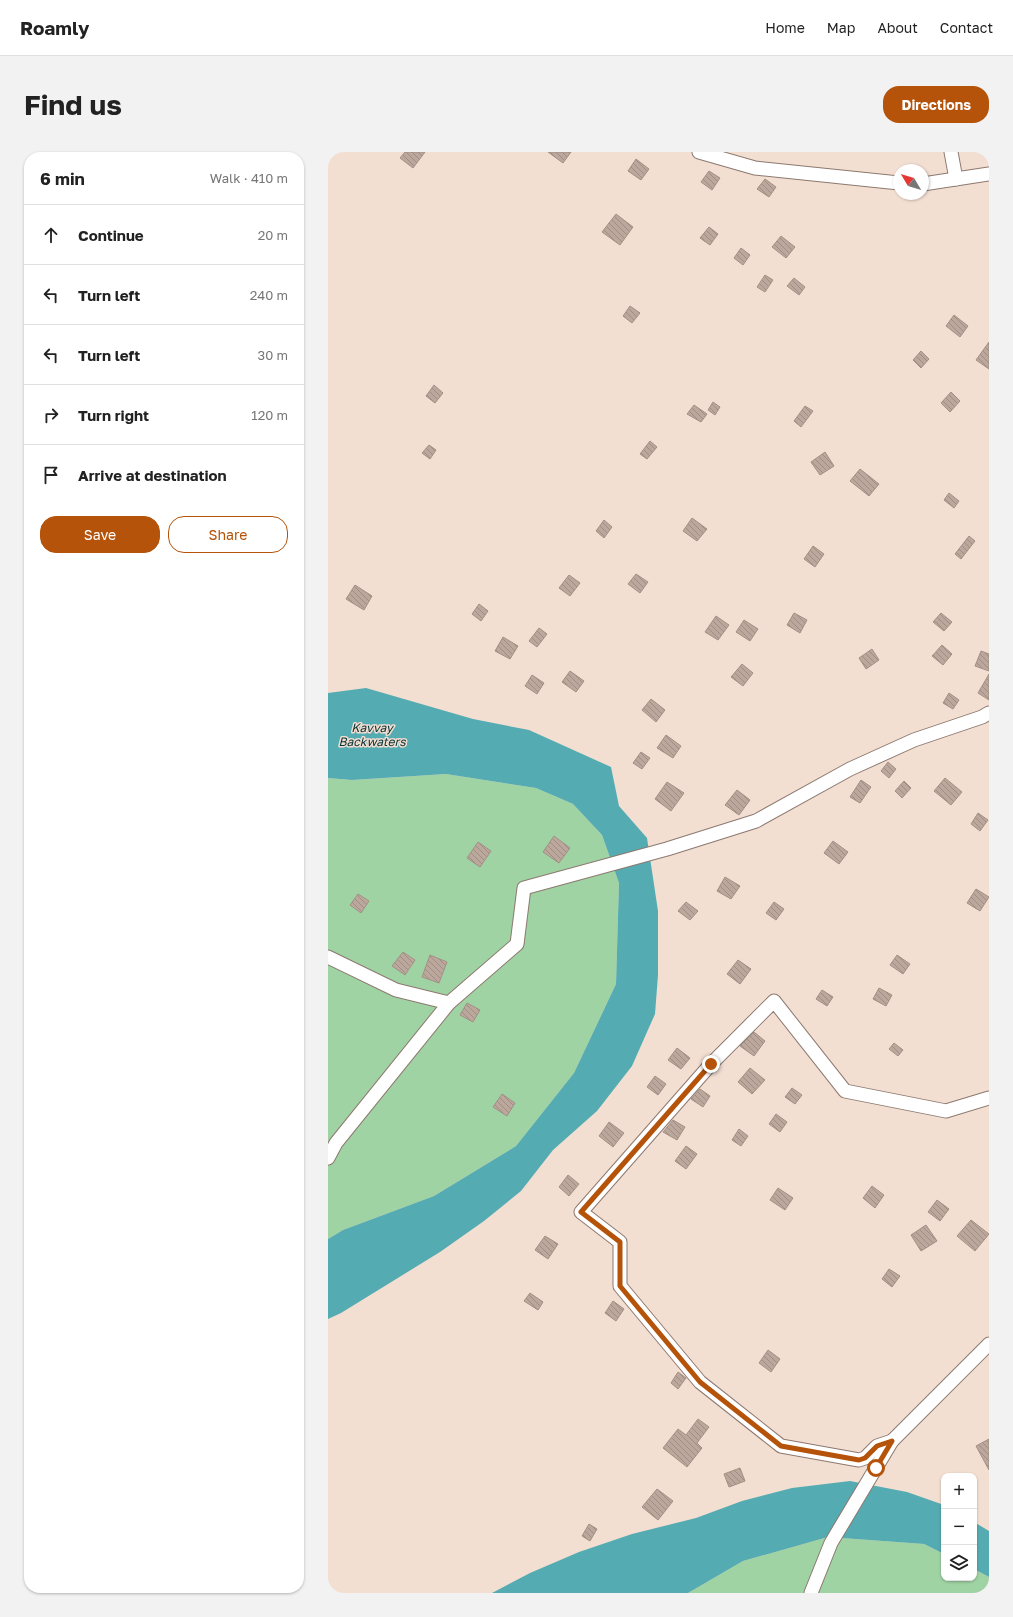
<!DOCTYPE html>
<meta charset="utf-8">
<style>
:root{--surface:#fff;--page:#f2f2f2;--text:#222;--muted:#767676;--line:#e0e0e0;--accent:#b45309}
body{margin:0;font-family:"Golos Text",sans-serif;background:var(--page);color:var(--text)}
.controls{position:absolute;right:12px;bottom:12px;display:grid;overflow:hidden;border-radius:8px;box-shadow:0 1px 3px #0004}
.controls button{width:36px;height:36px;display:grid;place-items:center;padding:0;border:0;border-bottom:1px solid var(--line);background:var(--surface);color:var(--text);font:20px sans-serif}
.compass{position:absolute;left:565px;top:12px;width:36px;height:36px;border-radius:50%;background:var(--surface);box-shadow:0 1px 3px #0004;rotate:308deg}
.stop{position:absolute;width:12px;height:12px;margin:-9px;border:3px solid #b45309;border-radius:50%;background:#fff}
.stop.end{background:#b45309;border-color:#fff;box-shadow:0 1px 4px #0008}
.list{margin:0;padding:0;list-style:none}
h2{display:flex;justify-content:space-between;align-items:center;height:52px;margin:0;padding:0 16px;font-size:17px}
h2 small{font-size:13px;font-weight:400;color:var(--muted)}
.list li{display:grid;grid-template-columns:26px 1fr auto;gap:12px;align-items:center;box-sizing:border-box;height:60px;padding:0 16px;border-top:1px solid var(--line)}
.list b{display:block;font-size:15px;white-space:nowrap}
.list em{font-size:13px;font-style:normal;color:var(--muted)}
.actions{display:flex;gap:8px;padding:12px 16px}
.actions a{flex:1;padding:9px 0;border:1px solid var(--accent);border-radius:16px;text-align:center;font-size:14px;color:var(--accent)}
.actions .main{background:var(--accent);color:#fff}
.icon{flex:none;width:22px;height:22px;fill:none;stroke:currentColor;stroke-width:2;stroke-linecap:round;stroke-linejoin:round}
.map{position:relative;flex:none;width:661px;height:1441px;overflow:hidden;border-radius:16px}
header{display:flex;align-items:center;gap:24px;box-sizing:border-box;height:56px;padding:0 20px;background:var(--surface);border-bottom:1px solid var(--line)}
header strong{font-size:19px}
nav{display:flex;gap:22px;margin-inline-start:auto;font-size:14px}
.intro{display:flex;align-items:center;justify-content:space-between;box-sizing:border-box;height:96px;padding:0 24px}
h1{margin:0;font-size:28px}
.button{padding:10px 18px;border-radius:16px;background:var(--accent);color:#fff;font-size:14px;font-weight:700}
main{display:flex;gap:24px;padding:0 24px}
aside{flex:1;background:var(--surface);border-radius:16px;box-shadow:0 1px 3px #0004}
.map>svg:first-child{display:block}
.grass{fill:#a0d3a4}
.water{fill:#54acb2}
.building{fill:url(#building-back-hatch);stroke:#a39085}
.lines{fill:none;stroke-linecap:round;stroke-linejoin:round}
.minor-casing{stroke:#8c796f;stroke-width:15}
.minor{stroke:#fff;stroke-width:13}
.route{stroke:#b45309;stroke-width:5}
.labels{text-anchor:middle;stroke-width:3;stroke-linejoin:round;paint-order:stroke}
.water-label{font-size:12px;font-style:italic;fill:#053235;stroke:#f3ded2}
</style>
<header>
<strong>Roamly</strong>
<nav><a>Home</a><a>Map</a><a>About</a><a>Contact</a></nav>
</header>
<div class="intro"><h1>Find us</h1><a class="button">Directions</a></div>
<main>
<aside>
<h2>6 min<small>Walk · 410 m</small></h2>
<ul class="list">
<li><svg class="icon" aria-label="ahead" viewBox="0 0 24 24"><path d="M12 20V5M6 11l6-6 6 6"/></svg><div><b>Continue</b></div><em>20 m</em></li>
<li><svg class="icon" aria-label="left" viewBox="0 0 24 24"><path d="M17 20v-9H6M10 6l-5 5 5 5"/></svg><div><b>Turn left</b></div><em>240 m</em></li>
<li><svg class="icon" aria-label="left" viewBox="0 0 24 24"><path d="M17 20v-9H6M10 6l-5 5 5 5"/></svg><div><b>Turn left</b></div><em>30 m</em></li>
<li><svg class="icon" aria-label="right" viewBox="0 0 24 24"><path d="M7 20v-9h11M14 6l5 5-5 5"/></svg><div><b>Turn right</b></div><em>120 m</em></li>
<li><svg class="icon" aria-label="arrive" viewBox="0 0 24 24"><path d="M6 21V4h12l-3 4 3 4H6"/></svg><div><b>Arrive at destination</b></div></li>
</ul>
<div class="actions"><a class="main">Save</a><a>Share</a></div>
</aside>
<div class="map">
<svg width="661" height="1441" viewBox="0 0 661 1441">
<defs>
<pattern id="building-back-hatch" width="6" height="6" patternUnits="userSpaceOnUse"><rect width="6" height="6" fill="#bba79c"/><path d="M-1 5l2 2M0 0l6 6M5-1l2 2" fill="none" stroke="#a08e85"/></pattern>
</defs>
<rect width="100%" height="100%" fill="#f3ded2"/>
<g class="grass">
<path d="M118,622L208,636L245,652L274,683L291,731L288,832L246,921L188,994L106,1044L15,1078L0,1087V626L24,628Z"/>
<path d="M500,1385L596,1392L616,1402V1426H646V1417L661,1425V1441H360L415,1409Z"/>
</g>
<g class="water">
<path d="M38,536L145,567L201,578L283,615L291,654L319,686L330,759V823L327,862L304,914L269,959L225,998L193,1039L156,1069L112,1100L13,1161L0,1167V1087L15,1078L106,1044L188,994L246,921L288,832L291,731L274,683L245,652L208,636L118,622L24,628L0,626V541Z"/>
<path d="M522,1329L579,1340L616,1353V1402L596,1392L500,1385L415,1409L360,1441H164L202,1421L251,1400L304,1382L368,1366L414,1349L464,1336Z"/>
<path d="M646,1370L661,1379V1425L646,1417Z"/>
</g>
<g class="building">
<path d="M77,0H97L85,16L72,6Z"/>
<path d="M220,0H243L235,11Z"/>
<path d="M308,7L321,17L313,28L300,19Z"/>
<path d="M381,19L392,26L384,38L373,30Z"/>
<path d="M437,27L448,35L441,45L429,37Z"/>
<path d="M288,62L305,75L292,93L274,80Z"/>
<path d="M381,75L390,82L382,93L372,86Z"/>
<path d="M453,84L467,95L458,106L444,95Z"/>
<path d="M413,96L422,103L415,113L406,106Z"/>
<path d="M437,123L445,128L437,140L429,135Z"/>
<path d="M466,126L477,135L471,143L459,134Z"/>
<path d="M302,154L312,161L304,171L295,164Z"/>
<path d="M626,163L640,174L632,185L618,174Z"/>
<path d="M661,190V217L648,208Z"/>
<path d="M593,199L601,207L593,216L585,208Z"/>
<path d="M106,233L115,241L107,251L98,244Z"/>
<path d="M623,240L632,249L622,260L613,251Z"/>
<path d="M385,250L392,255L387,263L380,258Z"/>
<path d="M366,253L379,262L373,270L359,262Z"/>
<path d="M477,254L485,259L473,275L466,269Z"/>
<path d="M322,289L329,295L319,307L312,302Z"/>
<path d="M101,293L108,298L102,307L94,301Z"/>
<path d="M497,300L506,314L492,323L483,310Z"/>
<path d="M532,317L551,332L541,344L522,329Z"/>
<path d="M621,341L631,349L626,356L616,348Z"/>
<path d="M364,366L379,377L369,389L355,379Z"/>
<path d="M276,368L284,375L276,386L268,379Z"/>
<path d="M641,384L647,389L633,407L627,402Z"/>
<path d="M485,394L496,402L487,415L476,407Z"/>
<path d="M308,422L320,430L312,441L300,432Z"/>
<path d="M241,423L252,431L242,444L231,436Z"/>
<path d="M27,433L44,444L36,458L18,447Z"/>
<path d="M151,452L160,459L153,469L144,462Z"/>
<path d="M466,461L479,468L472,481L459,473Z"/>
<path d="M613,461L624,470L616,479L605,470Z"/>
<path d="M388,464L401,473L390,488L377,480Z"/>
<path d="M416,468L430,477L422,489L408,480Z"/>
<path d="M211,476L219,482L209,495L201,489Z"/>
<path d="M175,485L190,494L182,507L167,499Z"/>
<path d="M614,493L624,502L615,513L604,504Z"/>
<path d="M544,497L551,508L538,517L531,506Z"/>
<path d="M653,499L661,502V519L647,514Z"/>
<path d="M414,512L425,521L415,534L403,525Z"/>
<path d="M242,519L256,529L248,540L234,530Z"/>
<path d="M661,522V548L650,541Z"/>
<path d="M204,523L216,531L209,542L197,534Z"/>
<path d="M621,541L631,548L625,557L615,551Z"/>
<path d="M323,547L337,558L328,570L314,558Z"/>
<path d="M338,583L353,594L345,606L329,596Z"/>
<path d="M313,600L322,606L314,617L305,611Z"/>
<path d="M560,610L568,617L561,626L553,619Z"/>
<path d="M617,626L634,640L623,653L606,639Z"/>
<path d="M533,628L543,635L532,651L522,645Z"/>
<path d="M576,629L583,636L574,646L567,639Z"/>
<path d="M339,630L356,641L343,659L327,647Z"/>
<path d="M409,638L422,648L411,663L397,653Z"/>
<path d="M650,661L660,668L652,679L643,672Z"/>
<path d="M226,684L242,696L231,711L215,700Z"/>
<path d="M505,689L520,700L511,712L496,701Z"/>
<path d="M150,690L163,699L152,715L139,706Z"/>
<path d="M397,725L412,734L403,747L389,739Z"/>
<path d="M648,737L661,745L652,759L639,751Z"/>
<path d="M30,742L41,749L33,761L22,753Z"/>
<path d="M358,750L370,759L362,768L350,759Z"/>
<path d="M446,750L456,757L448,768L438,761Z"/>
<path d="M75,800L87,808L77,823L64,814Z"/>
<path d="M102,803L119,810L111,831L94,825Z"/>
<path d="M569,803L582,812L575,822L562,813Z"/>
<path d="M410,808L423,817L412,832L399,822Z"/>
<path d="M551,836L564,843L558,854L545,847Z"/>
<path d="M494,838L505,845L499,854L488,847Z"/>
<path d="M139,851L152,858L145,870L132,863Z"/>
<path d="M426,880L437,889L426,904L412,894Z"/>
<path d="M566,891L575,898L570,904L561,897Z"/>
<path d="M349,896L362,906L353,917L340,908Z"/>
<path d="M422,916L437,928L424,942L410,930Z"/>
<path d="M327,924L338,932L330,943L319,935Z"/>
<path d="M464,936L474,943L467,952L457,945Z"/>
<path d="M372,937L382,944L375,955L363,947Z"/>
<path d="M174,942L187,951L179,964L165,955Z"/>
<path d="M448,962L459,970L452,980L441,972Z"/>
<path d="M345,968L357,975L349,988L335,980Z"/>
<path d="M281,970L296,981L285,995L271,984Z"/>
<path d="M411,977L420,984L413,994L404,988Z"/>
<path d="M358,994L369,1002L358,1017L347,1009Z"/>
<path d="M240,1023L251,1032L241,1044L231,1035Z"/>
<path d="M544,1034L556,1043L547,1056L535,1046Z"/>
<path d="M450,1036L465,1046L457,1058L442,1048Z"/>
<path d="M609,1048L621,1057L612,1069L600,1060Z"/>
<path d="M643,1068L661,1082L647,1099L629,1084Z"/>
<path d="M598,1073L609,1089L593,1099L583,1083Z"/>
<path d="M217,1084L230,1092L220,1107L207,1098Z"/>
<path d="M561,1117L572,1124L564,1135L554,1127Z"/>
<path d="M202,1141L215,1150L210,1158L196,1149Z"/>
<path d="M285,1149L296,1157L288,1169L277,1161Z"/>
<path d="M440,1198L452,1207L443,1220L431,1211Z"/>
<path d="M350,1220L358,1226L350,1237L343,1231Z"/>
<path d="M370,1267L381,1275L369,1291L374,1296L359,1315L335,1296L350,1277L358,1283Z"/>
<path d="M661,1287V1318L648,1294Z"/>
<path d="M412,1316L417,1329L401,1335L396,1322Z"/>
<path d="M329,1337L345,1349L330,1368L314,1355Z"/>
<path d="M261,1372L269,1377L262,1389L254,1384Z"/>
</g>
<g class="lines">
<g class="minor-casing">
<g id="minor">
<path d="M371,0L427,16L571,31"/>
<path d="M623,0L628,27"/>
<path d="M595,32L661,22"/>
<path d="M0,805L68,838L121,851"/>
<path d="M0,1006L8,991L121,851L189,792L196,736L339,697L428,669L522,617L586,588L654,565L661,561"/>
<path d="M564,1289L549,1294L537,1306L531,1308L453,1294L372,1230L292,1134V1090L253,1060L383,912L446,849L517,939L618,959L661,946"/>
<path d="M483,1441L503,1391L564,1289L661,1192"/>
</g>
</g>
<use href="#minor" class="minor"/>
</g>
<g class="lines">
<path class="route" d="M383,912L253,1060L292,1090V1134L372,1230L453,1294L531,1308L537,1306L549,1294L564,1289L548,1316"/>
</g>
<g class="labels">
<g class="water-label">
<text x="44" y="580">Kavvay<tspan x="44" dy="14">Backwaters</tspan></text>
</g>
</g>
</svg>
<div class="controls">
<button>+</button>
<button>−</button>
<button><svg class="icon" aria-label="layers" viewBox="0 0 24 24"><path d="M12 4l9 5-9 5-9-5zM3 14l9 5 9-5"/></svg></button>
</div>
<svg class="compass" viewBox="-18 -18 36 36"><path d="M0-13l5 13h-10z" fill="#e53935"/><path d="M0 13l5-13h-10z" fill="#767676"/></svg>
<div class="stop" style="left:548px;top:1316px"></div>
<div class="stop end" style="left:383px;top:912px"></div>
</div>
</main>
